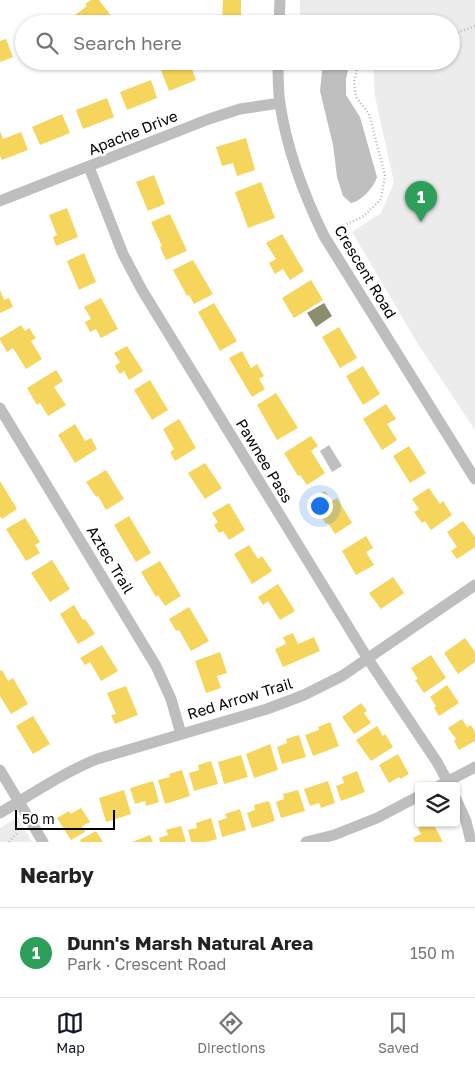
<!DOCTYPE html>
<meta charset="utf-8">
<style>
:root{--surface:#fff;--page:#f6f6f6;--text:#222;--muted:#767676;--line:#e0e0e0;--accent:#111827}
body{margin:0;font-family:"Golos Text",sans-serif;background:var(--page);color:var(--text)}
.controls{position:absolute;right:15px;bottom:15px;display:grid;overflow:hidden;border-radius:5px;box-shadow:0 1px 4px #0004}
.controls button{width:45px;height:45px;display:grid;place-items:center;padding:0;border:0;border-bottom:1px solid var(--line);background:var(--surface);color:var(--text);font:25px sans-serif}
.scale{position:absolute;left:15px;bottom:12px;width:100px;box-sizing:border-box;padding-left:5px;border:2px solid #000;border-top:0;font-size:14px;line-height:18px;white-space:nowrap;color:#000;-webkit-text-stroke:4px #fff;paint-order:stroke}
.you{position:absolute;left:319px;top:505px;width:18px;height:18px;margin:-12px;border:4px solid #fff;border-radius:50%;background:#1a73e8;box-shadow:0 0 0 8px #1a73e833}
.badge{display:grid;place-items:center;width:32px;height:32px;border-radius:50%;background:var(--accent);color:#fff;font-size:16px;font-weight:700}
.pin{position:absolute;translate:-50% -41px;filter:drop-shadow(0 1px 2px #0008)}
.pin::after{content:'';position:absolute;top:26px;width:18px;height:15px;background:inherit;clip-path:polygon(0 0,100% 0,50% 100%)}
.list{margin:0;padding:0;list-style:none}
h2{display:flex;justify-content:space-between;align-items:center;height:65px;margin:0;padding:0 20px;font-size:21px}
h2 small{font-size:16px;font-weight:400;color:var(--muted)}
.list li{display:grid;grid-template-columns:32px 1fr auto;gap:15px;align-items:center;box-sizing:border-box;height:90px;padding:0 20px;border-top:1px solid var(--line)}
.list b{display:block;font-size:19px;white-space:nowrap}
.list p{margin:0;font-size:16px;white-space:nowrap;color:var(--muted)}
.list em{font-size:16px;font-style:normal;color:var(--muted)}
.icon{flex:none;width:28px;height:28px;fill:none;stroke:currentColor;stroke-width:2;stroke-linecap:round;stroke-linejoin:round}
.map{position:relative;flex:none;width:475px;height:842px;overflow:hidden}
.search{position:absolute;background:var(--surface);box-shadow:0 1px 4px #0004;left:15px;right:15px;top:15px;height:55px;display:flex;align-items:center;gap:12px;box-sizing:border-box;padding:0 18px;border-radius:28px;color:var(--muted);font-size:19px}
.sheet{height:155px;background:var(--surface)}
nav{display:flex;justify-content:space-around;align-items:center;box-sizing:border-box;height:70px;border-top:1px solid var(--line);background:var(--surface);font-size:14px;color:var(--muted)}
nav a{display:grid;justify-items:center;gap:2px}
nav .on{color:var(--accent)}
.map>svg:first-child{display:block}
.green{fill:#ececec}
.water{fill:#bfbfbf}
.homes{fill:#f6d55c}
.industry{fill:#8c8c6e}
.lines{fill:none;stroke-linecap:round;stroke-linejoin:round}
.path{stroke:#b9b9b9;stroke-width:2.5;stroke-dasharray:1 2.5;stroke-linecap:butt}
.street{stroke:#bebebe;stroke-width:11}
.labels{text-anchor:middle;stroke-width:5;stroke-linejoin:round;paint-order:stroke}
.street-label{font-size:15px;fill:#000;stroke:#fff}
</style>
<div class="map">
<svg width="475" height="842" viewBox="0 0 475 842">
<rect width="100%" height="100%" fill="#fff"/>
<g class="green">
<path d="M300,0H475V430L418,344L352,232L381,213L394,183L375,96L373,61H451V24H372L371,16C353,18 313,27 300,14Z"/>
<path d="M18,817L32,842H0V828Z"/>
</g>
<g class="water">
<path d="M323,61H350L346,79V95L360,117L377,177C374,187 362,201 351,203L343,196L337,177L333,145L320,91Z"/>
<path d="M329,445L342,466L332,472L320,451Z"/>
</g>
<g class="homes">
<path d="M91,0H99L112,17L103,24H75L71,18L87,6L85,4Z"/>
<path d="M223,0H241V22L222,21Z"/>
<path d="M6,39L13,57L0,62V41Z"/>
<rect x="222" y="61" width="21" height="8"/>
<path d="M176,64L178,69L190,64L196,80L169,91L161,70Z"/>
<path d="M151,80L157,98L127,110L120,92Z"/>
<path d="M107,98L114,117L83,129L76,110Z"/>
<path d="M62,114L70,133L40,145L32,127Z"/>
<path d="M0,131L3,139L21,132L28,150L2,160L0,155Z"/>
<path d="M246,138L255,170L237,176L233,163L222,166L216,147Z"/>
<path d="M154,175L165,204L148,211L136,182Z"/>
<path d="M261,182L275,218L248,228L235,192Z"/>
<path d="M67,208L78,237L56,246L53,237L57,235L49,215Z"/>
<path d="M170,214L187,251L166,260L160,247L162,246L151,222Z"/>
<path d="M282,234L304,271L290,280L283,269L275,274L269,263L276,259L266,243Z"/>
<path d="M84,253L96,282L79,290L67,261Z"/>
<path d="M193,260L213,294L194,304L189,295L187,296L173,270Z"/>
<path d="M311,280L323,300L294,318L282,298Z"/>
<path d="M0,290L4,300L9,298L13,307L0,313Z"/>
<path d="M101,298L118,329L101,338L96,329L90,332L85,322L91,319L84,307Z"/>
<path d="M214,303L237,341L220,351L198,312Z"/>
<path d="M21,325L25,331L29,328L36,338L31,341L42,359L26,369L13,348L7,352L0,340V338Z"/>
<path d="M339,327L357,358L340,368L322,337Z"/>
<path d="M127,346L143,371L129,380L124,371L120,374L115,366L120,362L114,353Z"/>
<path d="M242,351L251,368L257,364L264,376L259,379L265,389L252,397L229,358Z"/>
<path d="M363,366L380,394L363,405L346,376Z"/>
<path d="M56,370L63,381L54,387L66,405L48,416L40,403L37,405L27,388Z"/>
<path d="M150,380L168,410L152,420L134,390Z"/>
<path d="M276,393L298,428L277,440L257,405Z"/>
<path d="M386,404L396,419L387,424L397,440L382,450L363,419Z"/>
<path d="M179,419L196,448L175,461L170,452L174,449L163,429Z"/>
<path d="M75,424L85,441L91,438L97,449L75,463L58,435Z"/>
<path d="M311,436L318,446L311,451L325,473L307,485L300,475L298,476L284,453Z"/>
<path d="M409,446L426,473L410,483L393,456Z"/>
<path d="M205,463L222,488L205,499L188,473Z"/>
<path d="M106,470L124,499L106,510L98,496L96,497L86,482Z"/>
<path d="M0,481L17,509L2,519L0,516Z"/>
<path d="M429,488L440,504L443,501L452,515L431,530L425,521L422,523L414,512L419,509L412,499Z"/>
<path d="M325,491L332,501L337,498L352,523L335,534L328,523L326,524L311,499Z"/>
<path d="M229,503L245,530L229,540L223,531L219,533L214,525L218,522L212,513Z"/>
<path d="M129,516L151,553L136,562L114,525Z"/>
<path d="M25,518L40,542L35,545L40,553L26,561L6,529Z"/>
<path d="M463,521L475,537V547L457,559L451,551L457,547L447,532Z"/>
<path d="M366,536L373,548L366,552L374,565L356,575L342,551Z"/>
<path d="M249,545L258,559L262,556L272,571L252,584L234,554Z"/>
<path d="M52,560L70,589L50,602L31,573Z"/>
<path d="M160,561L181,596L165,606L158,595L156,597L141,572Z"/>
<path d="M393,577L404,593L381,609L369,593Z"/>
<path d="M278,584L295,611L280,620L268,601L263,605L258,597Z"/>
<path d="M74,605L83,620L85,619L95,634L78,644L60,614Z"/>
<path d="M189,607L209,641L191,651L179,630L176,631L169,619Z"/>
<path d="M293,633L298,644L314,637L320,651L283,667L275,649L286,644L283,637Z"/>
<path d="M465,638L475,652V662L458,674L444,653Z"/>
<path d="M102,645L118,671L101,681L90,662L85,665L80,658Z"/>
<path d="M220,652L227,673L217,676L221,688L206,693L195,661Z"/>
<path d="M431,655L446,678L424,693L415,680L418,679L411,668Z"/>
<path d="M2,670L8,681L13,678L28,704L11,714L0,696V671Z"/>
<path d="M447,685L459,703L439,716L434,708L436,706L430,697Z"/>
<path d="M126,686L138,715L115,724L111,715L116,714L107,693Z"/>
<path d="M361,703L367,711L364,713L371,723L354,734L342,717Z"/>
<path d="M33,716L50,744L33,754L16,726Z"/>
<path d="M462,719L467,727L471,725L475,732V741L459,750L454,741L456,739L448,728Z"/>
<path d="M330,722L339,746L313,756L305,735L319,730L318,727Z"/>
<path d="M377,726L383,736L385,734L393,747L371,761L356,740Z"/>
<path d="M299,735L306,757L282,764L277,747L287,743L286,739Z"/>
<path d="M270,744L278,770L254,778L246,754Z"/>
<path d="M398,754L409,774L400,779L399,777L389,783L379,765Z"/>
<path d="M241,755L248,777L224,784L218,762Z"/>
<path d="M211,761L218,784L194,791L189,773L199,770L198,765Z"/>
<path d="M182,770L190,796L165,804L158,780L170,777L169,774Z"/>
<path d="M357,771L365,792L341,801L336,786L344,783L342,777Z"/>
<path d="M153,781L159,802L146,806L145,801L135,804L130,788Z"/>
<path d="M328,781L335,803L321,808L319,803L310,806L304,789Z"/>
<path d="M124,790L131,814L106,822L99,798Z"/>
<path d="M298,790L305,811L281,818L276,802L284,799L283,794Z"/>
<path d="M269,801L275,821L252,828L247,813L255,810L254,805Z"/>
<path d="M81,808L90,822L82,826L85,832L71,840L57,818L69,811L71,814Z"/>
<path d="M240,809L246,830L222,837L218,821L227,818L225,814Z"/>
<path d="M211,818L217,839L206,842H191L188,830L197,828L196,823Z"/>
<path d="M427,823H433L443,842H415L413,838L421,834L418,828Z"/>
<path d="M181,826L186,842H160L159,838L168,835L166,830Z"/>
<path d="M96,831L103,842H81L80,840Z"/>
<path d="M150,835L153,842H132Z"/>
</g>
<path class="industry" d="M324,303L332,316L316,327L307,313Z"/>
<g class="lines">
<g class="path">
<path d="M451,35L475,26"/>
<path d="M334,230L364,216L381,199L385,175L369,114L356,97L354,82L359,61"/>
<path d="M9,842L17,833"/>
</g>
<g class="street">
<path d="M279,24L280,0"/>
<path d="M278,61C278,75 278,90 280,104C287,150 304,195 324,236L475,479"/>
<path d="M89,167L123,254L142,290L368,659L437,762L450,786"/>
<path d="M0,201L209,119L240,109L280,103"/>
<path d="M0,408L156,666L171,699L181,734"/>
<path d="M0,770L43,842"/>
<path d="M439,786L475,767"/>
<path d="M456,799L466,821L471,842"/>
<path d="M0,813C32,794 63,773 97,759L267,709L304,695L342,676L475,585"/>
<path d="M306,842L334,835L377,818L419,796"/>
</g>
</g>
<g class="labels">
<g class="street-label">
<text transform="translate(133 133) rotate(-22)" y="5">Apache Drive</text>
<text transform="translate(365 272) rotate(59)" y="5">Crescent Road</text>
<text transform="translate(264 461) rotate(59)" y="5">Pawnee Pass</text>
<text transform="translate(110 560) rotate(59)" y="5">Aztec Trail</text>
<text transform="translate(240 699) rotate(-17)" y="5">Red Arrow Trail</text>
</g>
</g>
</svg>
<div class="controls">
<button><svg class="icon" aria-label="layers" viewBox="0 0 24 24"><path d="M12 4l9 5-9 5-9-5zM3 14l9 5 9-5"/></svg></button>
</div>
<div class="scale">50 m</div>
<div class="you"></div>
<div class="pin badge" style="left:421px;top:222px;background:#2e9e5b">1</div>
<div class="search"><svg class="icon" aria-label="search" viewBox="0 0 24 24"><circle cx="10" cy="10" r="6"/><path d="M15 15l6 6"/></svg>Search here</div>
</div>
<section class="sheet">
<h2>Nearby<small></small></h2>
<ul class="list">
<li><span class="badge" style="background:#2e9e5b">1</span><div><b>Dunn's Marsh Natural Area</b><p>Park · Crescent Road</p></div><em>150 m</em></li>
</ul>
</section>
<nav>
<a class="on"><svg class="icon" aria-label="map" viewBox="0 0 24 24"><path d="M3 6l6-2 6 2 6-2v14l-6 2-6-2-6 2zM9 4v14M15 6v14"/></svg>Map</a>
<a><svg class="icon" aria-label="directions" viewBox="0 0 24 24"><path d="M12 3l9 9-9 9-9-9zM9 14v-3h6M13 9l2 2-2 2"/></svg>Directions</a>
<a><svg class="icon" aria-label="saved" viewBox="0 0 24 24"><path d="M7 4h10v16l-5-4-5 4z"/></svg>Saved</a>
</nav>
